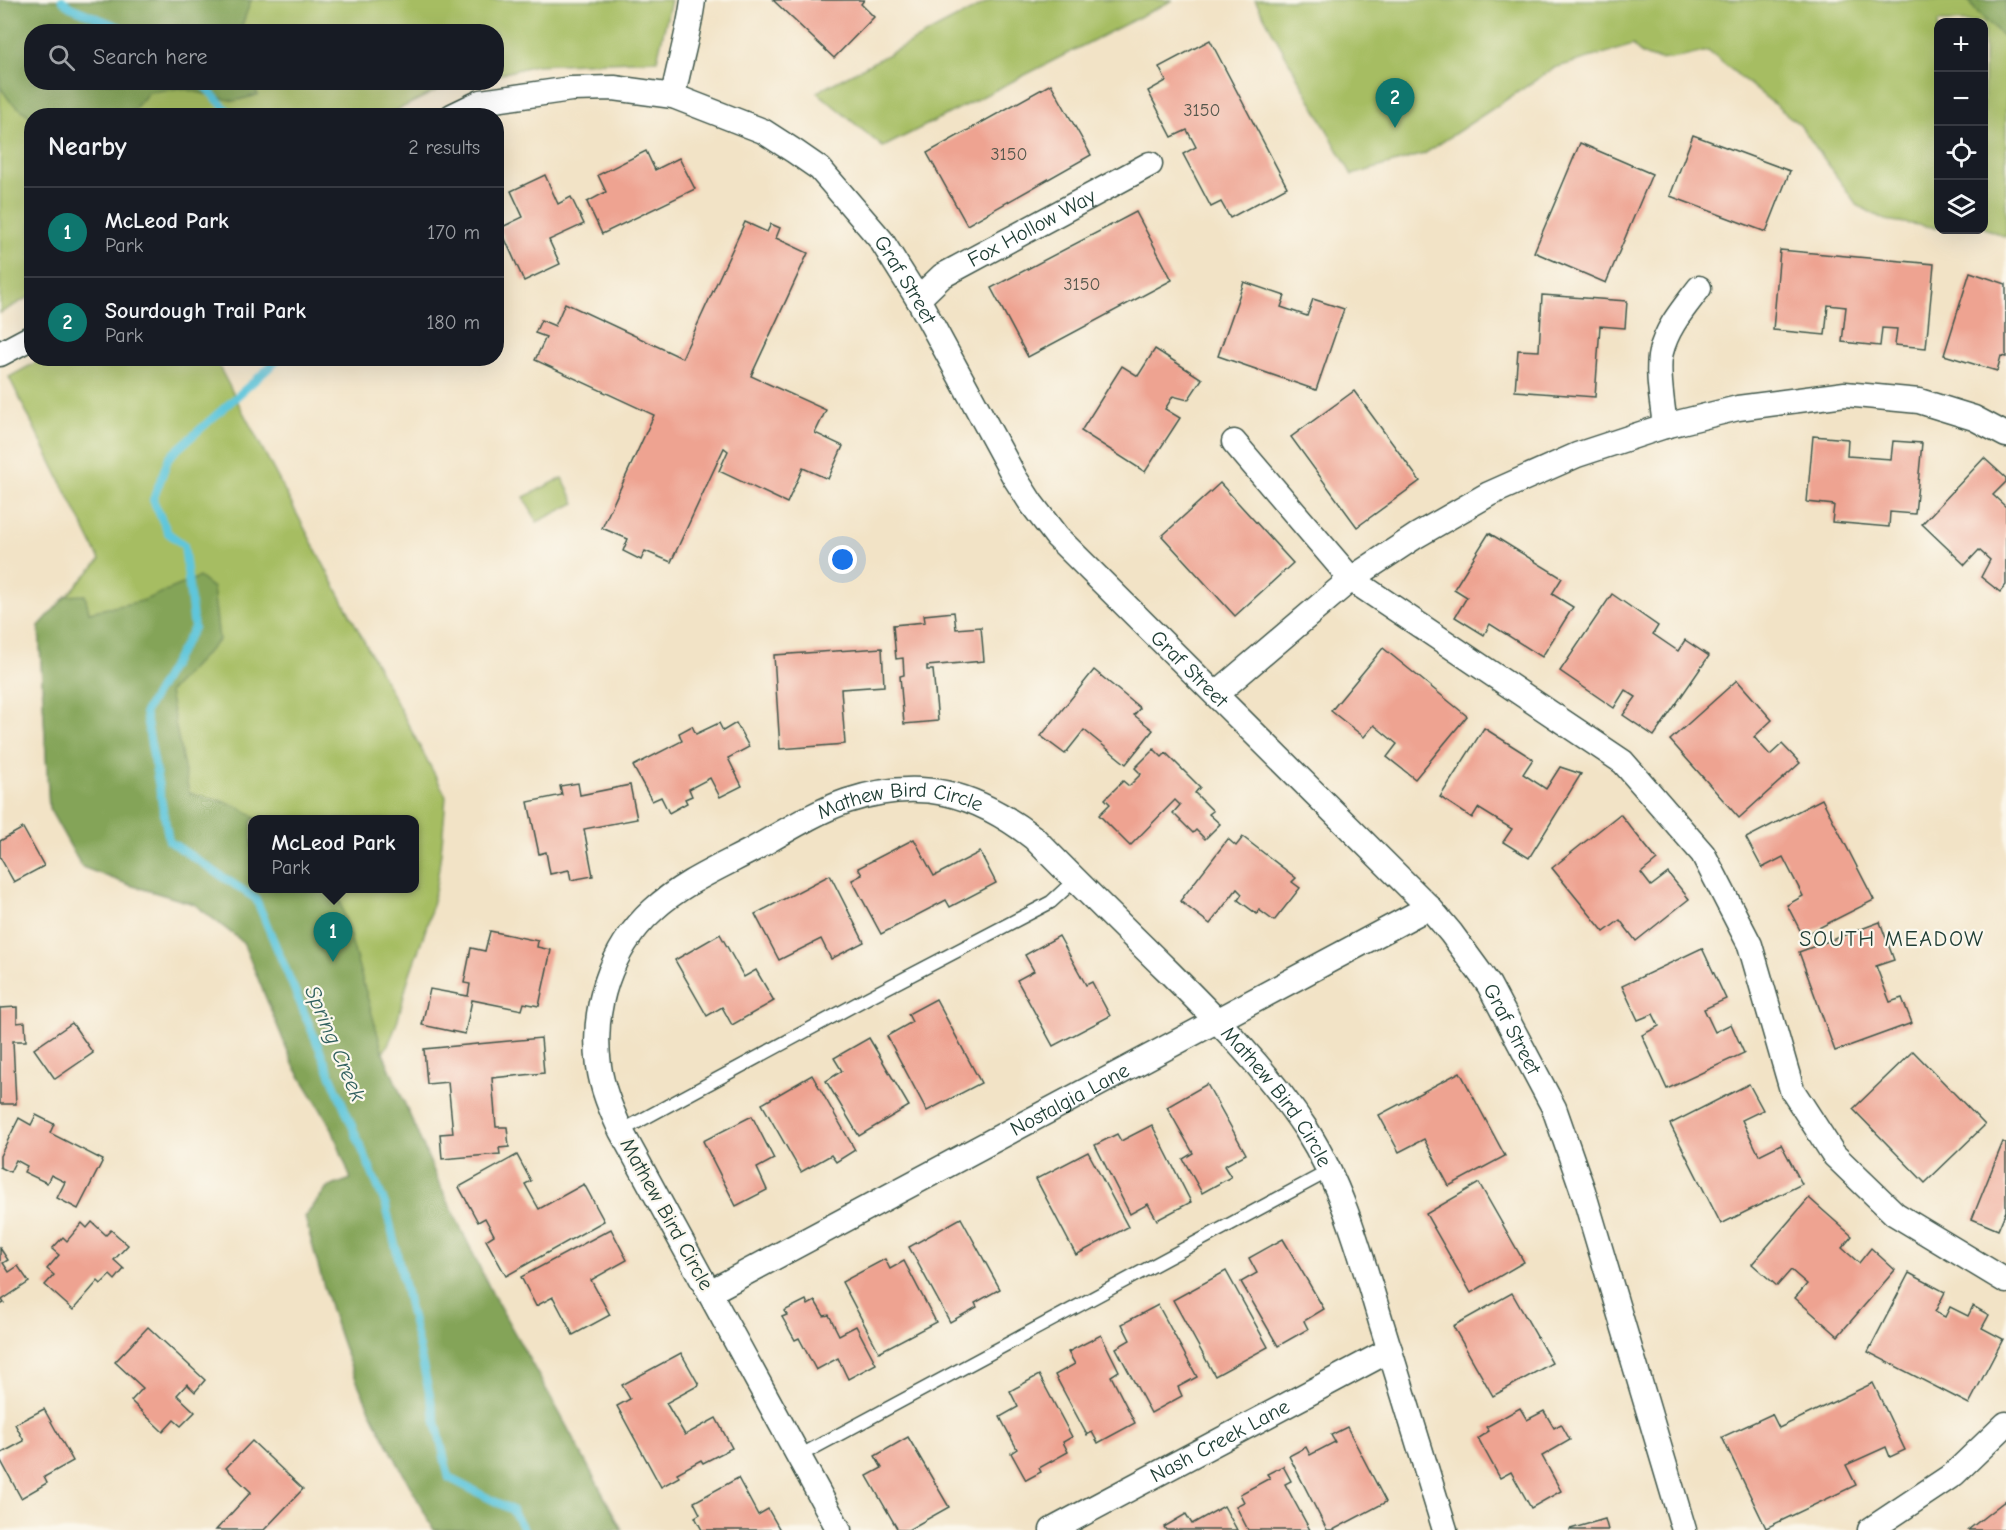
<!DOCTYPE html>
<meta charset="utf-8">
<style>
:root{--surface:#171b24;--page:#20242c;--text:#f1f3f6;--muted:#9ea1a6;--line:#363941;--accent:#0f766e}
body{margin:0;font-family:"Comic Neue",sans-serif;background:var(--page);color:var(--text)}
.controls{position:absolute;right:18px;top:18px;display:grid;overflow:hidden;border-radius:12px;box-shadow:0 6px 24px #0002}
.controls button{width:54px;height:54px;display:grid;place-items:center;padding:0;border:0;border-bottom:2px solid var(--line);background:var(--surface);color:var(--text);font:30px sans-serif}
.you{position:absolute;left:843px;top:560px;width:21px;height:21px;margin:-15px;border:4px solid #fff;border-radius:50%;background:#1a73e8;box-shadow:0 0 0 9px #1a73e833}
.badge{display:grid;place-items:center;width:39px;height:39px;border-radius:50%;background:var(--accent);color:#fff;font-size:20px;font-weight:700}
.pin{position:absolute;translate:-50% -50px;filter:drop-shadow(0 2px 3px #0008)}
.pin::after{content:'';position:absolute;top:32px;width:21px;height:18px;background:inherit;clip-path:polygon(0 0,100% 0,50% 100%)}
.popup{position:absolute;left:248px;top:815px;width:171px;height:78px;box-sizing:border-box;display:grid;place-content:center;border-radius:12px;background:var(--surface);filter:drop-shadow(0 2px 4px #0005);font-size:20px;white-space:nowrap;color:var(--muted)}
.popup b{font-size:22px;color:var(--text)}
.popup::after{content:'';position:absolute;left:50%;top:100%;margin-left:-12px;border:12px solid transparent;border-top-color:var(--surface)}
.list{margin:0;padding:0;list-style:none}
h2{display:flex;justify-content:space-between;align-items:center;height:78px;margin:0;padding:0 24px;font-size:26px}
h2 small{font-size:20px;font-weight:400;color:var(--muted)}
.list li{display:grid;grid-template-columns:39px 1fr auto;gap:18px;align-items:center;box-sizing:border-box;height:90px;padding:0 24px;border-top:2px solid var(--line)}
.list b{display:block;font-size:22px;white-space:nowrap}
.list p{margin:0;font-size:20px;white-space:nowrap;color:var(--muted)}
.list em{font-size:20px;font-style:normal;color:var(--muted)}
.icon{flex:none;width:33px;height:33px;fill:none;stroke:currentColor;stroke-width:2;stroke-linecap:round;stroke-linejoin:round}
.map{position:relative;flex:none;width:2006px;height:1530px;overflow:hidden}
.search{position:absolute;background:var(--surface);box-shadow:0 6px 24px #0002;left:24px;top:24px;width:480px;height:66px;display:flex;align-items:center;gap:15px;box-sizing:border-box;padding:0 21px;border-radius:24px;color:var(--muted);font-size:22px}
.panel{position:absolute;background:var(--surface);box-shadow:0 6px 24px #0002;left:24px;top:108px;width:480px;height:258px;border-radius:24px}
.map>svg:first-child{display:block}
.green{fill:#a6bd62;stroke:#627d4b;stroke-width:1.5;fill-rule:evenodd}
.forest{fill:#84a458;stroke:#527046;stroke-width:1.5}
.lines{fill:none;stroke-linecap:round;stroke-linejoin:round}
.stream{stroke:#5ec6db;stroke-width:8}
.building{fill:#eea391}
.lane-casing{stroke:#3f564a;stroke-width:15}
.street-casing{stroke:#3f564a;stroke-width:27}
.lane{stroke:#fff;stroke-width:12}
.street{stroke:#fff;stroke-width:24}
.labels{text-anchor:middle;stroke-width:4.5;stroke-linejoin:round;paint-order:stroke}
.number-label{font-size:18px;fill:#53564b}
.street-label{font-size:21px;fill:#1f3d34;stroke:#fbf7ec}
.neighbourhood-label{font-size:22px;letter-spacing:1.5px;fill:#1f3d34;stroke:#fbf7ec}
.water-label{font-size:22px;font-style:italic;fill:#2f5f5e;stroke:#fbf7ec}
</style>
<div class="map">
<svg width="2006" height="1530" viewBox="0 0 2006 1530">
<rect width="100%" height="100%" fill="#fbf7ec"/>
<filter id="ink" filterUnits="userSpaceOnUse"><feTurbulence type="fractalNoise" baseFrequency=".0167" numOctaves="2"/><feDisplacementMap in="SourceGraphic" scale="12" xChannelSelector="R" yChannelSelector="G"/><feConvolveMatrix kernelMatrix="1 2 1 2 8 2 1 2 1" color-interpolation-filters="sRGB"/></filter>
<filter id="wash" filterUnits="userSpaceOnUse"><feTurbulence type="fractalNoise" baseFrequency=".008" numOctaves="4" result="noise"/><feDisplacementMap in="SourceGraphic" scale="24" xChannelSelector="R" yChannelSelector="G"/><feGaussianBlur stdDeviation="1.35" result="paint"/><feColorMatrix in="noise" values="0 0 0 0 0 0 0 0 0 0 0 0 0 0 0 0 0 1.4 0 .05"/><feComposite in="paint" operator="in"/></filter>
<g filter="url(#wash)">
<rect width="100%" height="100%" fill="#f2e3c6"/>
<g class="green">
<path d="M0,0H671L657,60L535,65L497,75L496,32H32V82L466,83L438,90L387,115L32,116L31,296L0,313Z"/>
<path d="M991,0H1173L883,147L817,92Z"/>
<path d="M1255,0H2006V237L1984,228V22H1938V228L1885,220L1857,205L1800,125L1708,51C1685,56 1650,70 1633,45L1554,68L1424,154L1352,175Z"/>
<path d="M42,359H215L446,796C443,834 440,874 431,910C426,934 415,957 408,980C401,1005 398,1030 383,1053L438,1181L492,1293L560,1414L622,1530H434C405,1475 372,1420 349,1362C331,1315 318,1266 305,1217L327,1188L351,1179L331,1126L294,1066L243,942L194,904L130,885L82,867L49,808L39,626L100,560L9,377ZM252,820H414V888H252Z"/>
<path d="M562,478L575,503L537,522L524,497Z"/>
</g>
<g class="forest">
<path d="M0,0H251L240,31L32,32V82L253,83L258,95L234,101L180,88L149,92L129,115L32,116L31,117L10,101L0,87Z"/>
<path d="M1969,0H2006V39L1975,10Z"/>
<path d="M199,577L213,588L219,640L169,692L189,793C215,800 236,801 257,819L252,820V888L326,889L339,897L383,1053L438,1181L492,1293L560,1414L622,1530H434C405,1475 372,1420 349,1362C331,1315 318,1266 305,1217L327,1188L351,1179L331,1126L294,1066L243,942L194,904L130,885L82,867L49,808L39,626L66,596L85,595L89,612L142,601Z"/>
</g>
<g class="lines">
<g class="stream">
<path d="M62,0L70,7L132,32"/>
<path d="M193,82L202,84L229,112L228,116"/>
<path d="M280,358L169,457L153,500L168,533L184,545L194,628L145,712L169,841L256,899L386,1206L449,1478L512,1510L524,1530"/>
</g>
</g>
<g id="blocks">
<g class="building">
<path d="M773,0H864L861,4L874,17L834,58Z"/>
<path d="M1210,40L1287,187L1230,218L1221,202L1211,207L1183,154L1196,147L1187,130L1172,137L1148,91L1166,81L1159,67Z"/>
<path d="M1051,84L1091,155L967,225L927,153Z"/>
<path d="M1693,135L1790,171L1766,232L1670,196Z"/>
<path d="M1580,143L1652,174L1606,283L1534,252Z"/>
<path d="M646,151L655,170L679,158L695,189L602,234L587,202L606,192L598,175Z"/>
<path d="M545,175L558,204L571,197L584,224L549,240L560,264L524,281L500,228L523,217L511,191Z"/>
<path d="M1136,212L1172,280L1028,357L991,288Z"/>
<path d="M745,222L767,232L771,224L780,228L776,238L808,253L751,376L826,410L815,433L843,446L828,479L803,468L787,503L719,471L728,451L724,448L671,562L645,551L641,560L623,551L628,539L602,528L654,415L535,360L546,337L535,333L541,320L555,326L565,303L682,358Z"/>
<path d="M1780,250L1934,264L1926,348L1895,345L1897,329L1882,328L1880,346L1842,342L1846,307L1828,305L1825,335L1773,330Z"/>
<path d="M1970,272L2006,284V357L2001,356L1997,371L1944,355Z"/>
<path d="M1244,282L1285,296L1281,307L1307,316L1313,299L1344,309L1316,390L1218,356Z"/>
<path d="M1542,295L1627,301L1625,328L1600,326L1595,397L1515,391L1518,350L1539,351Z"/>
<path d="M1155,349L1202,379L1188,400L1173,396L1165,409L1180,418L1145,472L1081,431L1122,366L1138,376Z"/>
<path d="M1354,391L1420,481L1357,527L1291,437Z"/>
<path d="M1813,436L1848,439L1847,456L1891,459L1893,441L1922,443L1915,514L1890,512L1889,527L1832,522L1834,505L1807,502Z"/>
<path d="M1984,458L2006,478V482L1993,495L2006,507V585L2000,592L1981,577L1990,560L1979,550L1965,565L1922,524Z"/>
<path d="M1220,483L1293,563L1235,616L1162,536Z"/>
<path d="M1489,533L1562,578L1552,594L1573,607L1542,657L1490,624L1484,635L1455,617L1467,597L1454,589Z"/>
<path d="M1612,594L1658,626L1653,634L1678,651L1685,640L1709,656L1654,736L1623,715L1636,697L1625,690L1614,708L1560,671Z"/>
<path d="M954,612L956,629L981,627L984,661L927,666V670H933L938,721L904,724L900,676L904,675L903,658L896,659L893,625L925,622L924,615Z"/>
<path d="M882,648L884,686L841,689L845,744L780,749L774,655Z"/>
<path d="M1383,648L1467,716L1415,779L1387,757L1397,744L1374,725L1364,737L1331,711Z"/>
<path d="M1094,670L1140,708L1134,715L1153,730L1126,764L1084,730L1065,754L1041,736Z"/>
<path d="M1737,680L1772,720L1754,737L1770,755L1782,744L1800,763L1739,818L1670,740Z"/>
<path d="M719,723L723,731L736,723L749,747L728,758L742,786L720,797L710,778L689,789L692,796L685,799L687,803L669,813L661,797L652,801L633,766L682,741L679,733L692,726L696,734Z"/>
<path d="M1484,728L1533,759L1523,774L1546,789L1560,767L1581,774L1529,858L1503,842L1512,829L1478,808L1472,818L1440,797Z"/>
<path d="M1154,749L1162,757L1166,753L1200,787L1195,793L1213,811L1209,814L1220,824L1205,839L1196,830L1193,833L1173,813L1180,805L1175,800L1130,846L1099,815L1110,804L1105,799L1123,781L1129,786L1141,774L1135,768Z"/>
<path d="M578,783L580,795L630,785L637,819L584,829L593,876L571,880L569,870L550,874L546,852L539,854L528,802L562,795L560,786Z"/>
<path d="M1822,799L1874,900L1803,936L1787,905L1803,896L1783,857L1762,868L1746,838Z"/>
<path d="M1620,814L1657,860L1641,873L1651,886L1668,873L1689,899L1636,941L1620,920L1604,932L1552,868Z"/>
<path d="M23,828L44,866L14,882L0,857V841Z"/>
<path d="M1243,837L1296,878L1292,882L1300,888L1274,921L1259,910L1257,914L1238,900L1242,894L1237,889L1210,924L1180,901L1228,839L1236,846Z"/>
<path d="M914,839L934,876L980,852L996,883L950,907L946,900L881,934L852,880L862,875L858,868Z"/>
<path d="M830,875L864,942L831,959L821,939L779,960L755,914Z"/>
<path d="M1880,922L1894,960L1876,966L1890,1002L1902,998L1912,1023L1835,1051L1799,952Z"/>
<path d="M490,931L538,941L537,947L551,950L539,1006L524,1003L522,1010L472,1000L465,1034L422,1025L430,989L468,996L470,984L464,983L471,948L485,951Z"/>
<path d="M720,934L744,977L756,970L774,1001L732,1025L722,1007L707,1016L675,960Z"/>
<path d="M1059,936L1086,985L1092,982L1110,1016L1053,1046L1017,980L1034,971L1025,955Z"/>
<path d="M1702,948L1726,999L1704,1009L1715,1032L1731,1024L1744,1053L1667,1089L1642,1035L1659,1026L1653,1014L1638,1020L1622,986Z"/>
<path d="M936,999L981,1083L927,1111L887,1036L912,1022L908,1014Z"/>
<path d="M17,1007V1023L25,1022L26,1041H13L16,1104H0V1008Z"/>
<path d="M72,1023L93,1053L55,1079L34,1049Z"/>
<path d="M541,1038L544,1073L492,1078L496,1127H507L509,1147L499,1148L500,1154L442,1159L440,1134L453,1133L448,1082L427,1084L424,1049Z"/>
<path d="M869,1038L909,1106L859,1136L826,1081L842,1071L834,1058Z"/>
<path d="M1913,1051L1985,1125L1925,1183L1853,1109Z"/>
<path d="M1460,1072L1505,1156L1449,1186L1424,1139L1399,1152L1379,1115Z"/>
<path d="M812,1075L855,1150L836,1162L831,1155L801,1172L762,1104Z"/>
<path d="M1207,1084L1246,1154L1224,1166L1231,1177L1202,1193L1183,1159L1193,1153L1167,1107Z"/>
<path d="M1749,1084L1763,1110L1742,1120L1759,1155L1781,1144L1802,1184L1721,1224L1670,1124Z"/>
<path d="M36,1115L54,1124L50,1133L103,1160L78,1209L57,1198L65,1182L51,1175L47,1183L24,1172L27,1166L16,1160L10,1172L0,1167V1156L19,1118L31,1125Z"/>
<path d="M752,1116L774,1159L757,1168L767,1190L736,1206L703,1141Z"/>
<path d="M1152,1125L1191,1202L1157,1220L1148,1204L1130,1214L1095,1145L1117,1134L1121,1141Z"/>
<path d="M2003,1142L2006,1144V1211L1998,1230L1972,1219Z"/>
<path d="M1088,1152L1128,1227L1076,1255L1036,1179Z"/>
<path d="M517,1155L531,1181L525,1184L539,1209L584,1184L604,1221L506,1276L486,1240L494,1235L485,1218L478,1222L459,1187Z"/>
<path d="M1479,1183L1524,1262L1471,1293L1426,1214Z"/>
<path d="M1809,1198L1852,1236L1842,1248L1859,1263L1871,1248L1895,1270L1838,1336L1795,1298L1807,1284L1791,1270L1777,1286L1752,1264Z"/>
<path d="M961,1218L1000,1289L975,1303L977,1307L950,1322L909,1247Z"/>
<path d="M92,1222L106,1235L111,1230L128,1245L114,1260L124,1269L115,1280L110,1275L101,1284L98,1281L73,1310L45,1285L54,1275L47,1269L59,1255L52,1249L63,1237L67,1241L82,1223L87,1228Z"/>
<path d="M611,1229L627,1260L591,1280L610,1315L573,1335L553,1297L536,1306L521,1277Z"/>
<path d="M1283,1239L1324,1309L1304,1321L1308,1329L1278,1346L1241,1282L1257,1273L1249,1258Z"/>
<path d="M0,1248L8,1260L3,1263L9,1272L18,1266L29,1282L2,1300L4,1303L0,1305Z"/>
<path d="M885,1259L890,1269L904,1261L936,1322L879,1352L842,1282Z"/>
<path d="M1226,1271L1268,1347L1215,1376L1173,1300Z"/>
<path d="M1909,1273L1945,1292L1935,1312L1945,1317L1950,1307L1968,1316L1973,1306L1989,1315L1982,1328L2003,1339L1969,1404L1868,1352Z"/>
<path d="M1512,1293L1552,1363L1493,1396L1453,1326Z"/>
<path d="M806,1300L808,1305L815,1301L824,1316L829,1315L839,1335L856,1326L876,1364L848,1379L838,1358L816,1370L799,1338L795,1340L782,1317L787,1315L784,1311Z"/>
<path d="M1158,1305L1197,1377L1178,1387L1182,1396L1151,1413L1116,1348L1130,1340L1122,1324Z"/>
<path d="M148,1327L205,1380L195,1392L187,1384L177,1395L195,1412L181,1426L174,1420L163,1432L131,1401L143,1388L115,1362Z"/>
<path d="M1101,1335L1119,1371L1111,1376L1135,1423L1098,1443L1092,1432L1087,1435L1055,1375L1075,1364L1068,1352Z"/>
<path d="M681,1353L699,1385L666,1403L685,1435L716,1418L732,1448L703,1463L701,1460L677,1473L679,1477L661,1487L617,1406L630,1399L622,1385Z"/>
<path d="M1039,1375L1072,1437L1063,1442L1068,1452L1039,1468L1041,1472L1026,1480L1011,1453L1017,1449L1000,1417L1018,1407L1010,1391Z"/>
<path d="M1873,1383L1905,1450L1890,1457L1886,1447L1846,1465L1856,1485L1766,1528L1722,1437L1772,1414L1779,1428Z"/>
<path d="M1520,1408L1527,1420L1544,1411L1554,1428L1561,1424L1570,1440L1542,1456L1561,1491L1531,1508L1511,1472L1500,1478L1478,1438L1489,1431L1486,1427Z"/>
<path d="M44,1409L73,1461L44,1477L47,1483L21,1498L0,1459V1454L24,1441L15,1424Z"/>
<path d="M1347,1427L1386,1502L1333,1530H1327L1289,1456L1306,1447L1310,1455L1335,1442L1331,1435Z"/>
<path d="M908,1437L949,1507L908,1530H898L867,1476L882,1468L875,1456Z"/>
<path d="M252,1441L303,1489L264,1530H216L251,1492L226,1468Z"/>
<path d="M1283,1466L1291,1481L1285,1484L1310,1530H1248L1236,1506L1244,1502L1240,1494L1270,1478L1267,1474Z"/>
<path d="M738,1478L758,1515L768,1509L780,1530H702L695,1517L700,1514L694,1502Z"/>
<path d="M2006,1500V1530H1968Z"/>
<path d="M1224,1506L1237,1530H1166L1164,1527L1186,1514L1192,1524Z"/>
<path d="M1605,1519L1608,1530H1570V1529Z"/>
</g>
</g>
</g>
<g filter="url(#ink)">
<use href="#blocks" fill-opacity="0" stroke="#3f564a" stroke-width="1.5"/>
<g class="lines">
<g class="lane-casing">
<g id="lane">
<path d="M621,1131L869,997L1051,902L1075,880"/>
<path d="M799,1456L1329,1171"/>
</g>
</g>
<g class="street-casing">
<g id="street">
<path d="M673,96C679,64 689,33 693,0"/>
<path id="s1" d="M452,116L481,102L571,89L614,88L673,96L763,131L794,151L820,169L881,240L918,299L1015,478L1031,503L1057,537L1429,907L1451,933L1489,985L1554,1108L1583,1191L1684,1530"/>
<path id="s2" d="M918,299L942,276L1150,164"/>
<path d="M0,354L32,337"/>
<path d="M1665,426C1663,407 1656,370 1661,352C1667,327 1684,308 1699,288"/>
<path d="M1234,442L1351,579L1623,762L1703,854L1750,945L1792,1090L1834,1155L1895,1214L2006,1281"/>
<path d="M1216,694L1351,579L1416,536L1489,494L1577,455L1665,426L1738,408L1845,394L1919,401L1974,418L2006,435"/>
<path id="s3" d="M710,1292L1429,907"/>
<path id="s4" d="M839,1530L621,1131C611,1110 602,1089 599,1066C591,1009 610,949 653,910C682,883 720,867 754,849C784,832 815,812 847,801C920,777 975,792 1034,838C1078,883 1124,928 1169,972C1218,1021 1267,1070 1306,1129C1343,1187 1361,1256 1381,1322C1402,1391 1424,1461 1445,1530"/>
<path id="s5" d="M1052,1530L1390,1350"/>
<path d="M1870,1530L1954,1474L2006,1424"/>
</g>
</g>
<use href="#lane" class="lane"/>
<use href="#street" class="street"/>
</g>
</g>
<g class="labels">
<g class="number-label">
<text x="1202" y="116">3150</text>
<text x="1009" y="160">3150</text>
<text x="1082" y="290">3150</text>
</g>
<g class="street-label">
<text dy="7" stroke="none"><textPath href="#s2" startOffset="135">Fox Hollow Way</textPath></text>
<text dy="7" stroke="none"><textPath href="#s1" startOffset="531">Graf Street</textPath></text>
<text dy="7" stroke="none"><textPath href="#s1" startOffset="1017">Graf Street</textPath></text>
<text dy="7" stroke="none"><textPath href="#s4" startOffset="972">Mathew Bird Circle</textPath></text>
<text dy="7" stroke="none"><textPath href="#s1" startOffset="1503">Graf Street</textPath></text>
<text dy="7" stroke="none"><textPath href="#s4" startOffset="1474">Mathew Bird Circle</textPath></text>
<text dy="7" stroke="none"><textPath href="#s3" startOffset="408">Nostalgia Lane</textPath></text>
<text transform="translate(667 1214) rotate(61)" y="7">Mathew Bird Circle</text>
<text dy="7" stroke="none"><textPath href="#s5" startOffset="190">Nash Creek Lane</textPath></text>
</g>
<g class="neighbourhood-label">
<text x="1892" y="946">SOUTH MEADOW</text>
</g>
<g class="water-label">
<text transform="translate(336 1043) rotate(67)" y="8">Spring Creek</text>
</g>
</g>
</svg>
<div class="controls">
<button>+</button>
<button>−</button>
<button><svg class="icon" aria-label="locate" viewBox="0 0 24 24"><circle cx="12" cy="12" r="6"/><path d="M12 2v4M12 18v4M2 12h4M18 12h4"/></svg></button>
<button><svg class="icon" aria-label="layers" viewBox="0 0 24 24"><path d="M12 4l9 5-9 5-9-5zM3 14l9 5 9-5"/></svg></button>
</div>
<div class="you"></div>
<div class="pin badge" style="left:333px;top:962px">1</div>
<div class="popup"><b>McLeod Park</b>Park</div>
<div class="pin badge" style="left:1395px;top:128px">2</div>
<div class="search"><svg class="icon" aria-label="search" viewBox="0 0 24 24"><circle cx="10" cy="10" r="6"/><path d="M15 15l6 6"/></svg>Search here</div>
<section class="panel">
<h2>Nearby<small>2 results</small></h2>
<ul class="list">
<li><span class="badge">1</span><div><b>McLeod Park</b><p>Park</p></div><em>170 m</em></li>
<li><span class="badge">2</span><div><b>Sourdough Trail Park</b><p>Park</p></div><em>180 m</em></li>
</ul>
</section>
</div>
